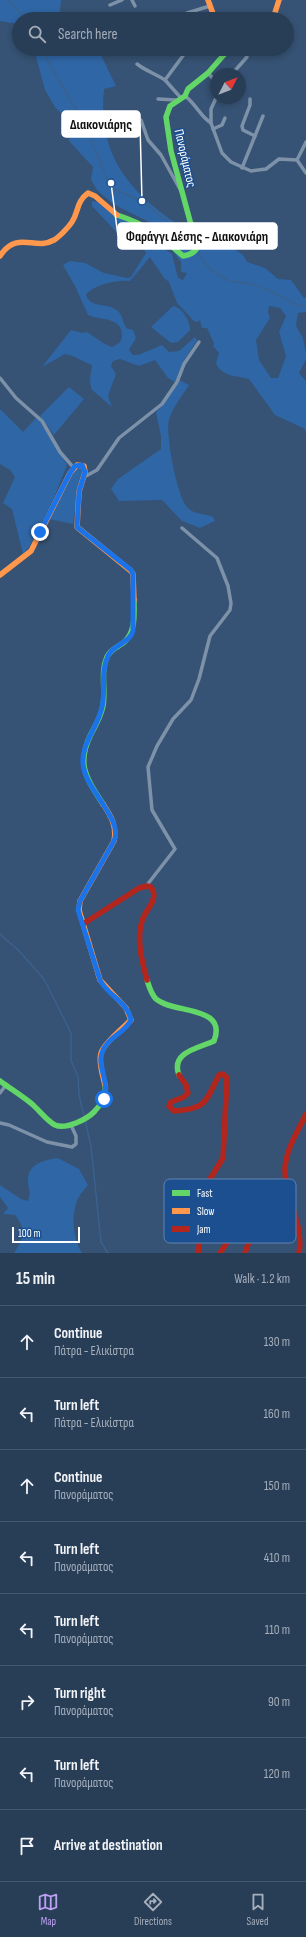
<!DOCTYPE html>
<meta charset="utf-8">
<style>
:root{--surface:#283e57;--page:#30455d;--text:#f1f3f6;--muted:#a5aeba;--line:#44576d;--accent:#bca0f2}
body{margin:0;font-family:"Sofia Sans Condensed",sans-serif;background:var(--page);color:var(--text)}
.compass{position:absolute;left:210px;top:68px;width:36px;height:36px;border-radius:50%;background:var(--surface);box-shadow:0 2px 6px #0003;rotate:48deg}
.scale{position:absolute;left:12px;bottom:10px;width:68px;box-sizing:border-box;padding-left:4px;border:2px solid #fff;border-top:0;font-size:11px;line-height:14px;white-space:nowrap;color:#fff;-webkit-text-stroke:3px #1b4f8f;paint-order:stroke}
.stop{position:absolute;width:12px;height:12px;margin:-9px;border:3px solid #1a73e8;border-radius:50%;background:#fff}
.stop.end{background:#1a73e8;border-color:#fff;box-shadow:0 1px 4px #0008}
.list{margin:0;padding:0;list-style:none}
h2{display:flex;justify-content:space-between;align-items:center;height:52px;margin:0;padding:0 16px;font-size:17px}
h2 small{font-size:13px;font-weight:400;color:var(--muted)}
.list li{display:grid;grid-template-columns:26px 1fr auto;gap:12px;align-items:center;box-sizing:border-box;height:72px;padding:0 16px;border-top:1px solid var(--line)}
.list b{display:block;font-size:15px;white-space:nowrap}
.list p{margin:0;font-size:13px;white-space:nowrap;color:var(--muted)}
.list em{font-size:13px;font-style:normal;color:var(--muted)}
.icon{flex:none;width:22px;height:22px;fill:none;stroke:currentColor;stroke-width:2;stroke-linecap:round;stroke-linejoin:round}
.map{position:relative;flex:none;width:306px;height:1253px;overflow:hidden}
.search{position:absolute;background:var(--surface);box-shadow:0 2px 6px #0003;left:12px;right:12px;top:12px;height:44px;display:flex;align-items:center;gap:10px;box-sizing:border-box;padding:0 14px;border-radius:22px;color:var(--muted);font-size:15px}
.sheet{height:628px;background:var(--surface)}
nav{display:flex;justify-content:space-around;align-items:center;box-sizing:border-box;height:56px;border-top:1px solid var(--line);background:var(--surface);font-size:11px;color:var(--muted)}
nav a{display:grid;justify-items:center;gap:2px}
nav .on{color:var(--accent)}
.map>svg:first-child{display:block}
.green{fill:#2f66a5;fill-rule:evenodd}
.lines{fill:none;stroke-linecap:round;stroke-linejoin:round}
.stream{stroke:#3b618d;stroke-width:1.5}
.street{stroke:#7d92a8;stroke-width:3.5}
.fast{stroke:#63d668;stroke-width:5.5}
.slow{stroke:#ff974d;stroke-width:5.5}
.jam{stroke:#b3261e;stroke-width:5.5}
.route{stroke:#1a73e8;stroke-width:5}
.labels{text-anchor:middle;stroke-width:3;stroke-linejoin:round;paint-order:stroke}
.street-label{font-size:13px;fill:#fff;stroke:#1b4f8f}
.key{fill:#1b4f8f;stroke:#5f84b1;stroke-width:1}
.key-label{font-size:11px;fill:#fff}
.leader{fill:none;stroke:#fff;stroke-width:1.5}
.callout-dot{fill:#fff;stroke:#1b4f8f;stroke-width:1.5}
.callout{fill:#fff;stroke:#fff;stroke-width:1.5}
.callout-label{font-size:14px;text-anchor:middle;font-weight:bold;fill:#111}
</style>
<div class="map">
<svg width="306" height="1253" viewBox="0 0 306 1253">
<rect width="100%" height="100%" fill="#365274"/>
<g class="green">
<path d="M0,0H61L59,19H19V24L0,21Z"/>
<path d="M34,49H98L116,86L104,89C96,171 147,207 211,245L226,234L232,247L243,255L247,262L265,268L278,279L291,280L304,298L306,297V312L298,313L296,326L303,338L306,354V359L299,373L306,381V434L305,429L275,415L249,379C237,376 220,376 216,363L219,353L213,346L214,343L207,328H202L200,320L197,322L194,321L177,303L169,282L164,278L150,257L130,281C116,280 97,284 86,294C89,308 105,303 115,309C122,312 123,322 126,328L133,330L136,338L129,350L133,355H138L162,345L169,352L179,351L195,337L197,340L182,364L175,382L168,378L155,360L139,366L120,359L113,361L111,366L116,374L108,396L112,407L91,389L90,379L92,365C83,362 76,356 65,354L42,367L71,330L82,333L87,332L103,343L112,347C118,344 122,342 122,336C122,316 100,321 88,315L75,286L63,265L70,261L85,263L104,273L127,278L131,277L146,253L141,244L120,236L92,206V201L98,202C115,219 123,216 142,226C151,230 158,238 165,243L166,250L172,254L178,278L183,280L187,273L181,272V262L172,250L170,237L155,225L113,204L97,190L91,180L93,167L69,141L68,129L62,114L55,107L45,90ZM269,306L280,308L286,316L279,332L286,356L278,378H271L259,360L256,340L270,318L268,312Z"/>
<path d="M173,306C183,308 190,321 190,330L178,342L171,343L151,327Z"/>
<path d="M179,380L189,385C182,396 173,407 169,420C165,434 177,496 187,507C194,515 204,513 213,517L215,521L200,528L182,521L162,500L119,501L111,489L118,479L161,449V436L156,413Z"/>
<path d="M69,387L84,399L54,435L40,416Z"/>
<path d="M0,409L23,432L37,417L67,465L53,500L29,547L23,554L12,509L3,503L15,477L10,470L0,464Z"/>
<path d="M76,466L83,469L77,496L73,524L49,519Z"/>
<path d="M58,1158L79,1169L88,1185C84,1190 79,1195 77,1201C71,1217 73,1239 82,1253H14C24,1239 26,1228 15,1215L3,1214L8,1208L0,1197V1185L21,1199L28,1201C32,1192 27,1187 28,1179C29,1163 45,1160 58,1158Z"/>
</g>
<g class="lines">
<g class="stream">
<path d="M8,0L27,19"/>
<path d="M44,49L47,60L85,125L111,188L142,201L168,222L194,250"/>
<path d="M197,253L211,270L229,281L252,284L270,291L299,306L306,305"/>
<path d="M0,934L18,950L44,979L71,1033V1060L78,1077L79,1095L84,1116"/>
<path d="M85,1120L91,1146L101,1242L108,1253"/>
</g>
<g class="street">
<path d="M132,0L135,6"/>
<path d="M110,5L122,0"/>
<path d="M180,19L187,13L210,6"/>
<path d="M137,64C146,71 156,74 165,80"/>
<path d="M208,73L216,82"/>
<path d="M232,74L247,57L243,49"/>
<path d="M185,96C196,104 200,116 211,123"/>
<path d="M181,98L165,80L188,49"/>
<path d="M216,98L211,109V123L222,153L231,162L251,171L266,169L279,159L297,160"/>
<path d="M158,99L176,100"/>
<path d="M250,99V105L242,126L243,130L255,136"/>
<path d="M141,120L148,140L161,155L181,191"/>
<path d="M213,129L222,125L225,118"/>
<path d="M297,160L306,142"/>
<path d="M297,160L306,173"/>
<path d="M242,168L263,116"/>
<path d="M0,378L16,398L42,421L60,452L73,467"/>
<path d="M84,477L97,470L119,438L162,404L177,382L184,364L199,342"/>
<path d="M147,885L175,849L152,810L148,767L157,746L173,719L191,700L199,679L210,636L230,610L231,603L228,586L217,558L182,528"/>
<path d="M0,1093L6,1085"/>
<path d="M0,1123L9,1125L47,1142L72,1147L76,1144V1136L71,1125"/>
</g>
<g class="fast">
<path d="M117,215C148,225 159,235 183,256C191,255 197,251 199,243L190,221L171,151L166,117L170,106L185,96L188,89L208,73L229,49"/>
<path d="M103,804C86,778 76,764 91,734C96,725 101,716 103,706C106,690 100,672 107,657C110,650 117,647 123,643C136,633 134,615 134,600"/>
<path d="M147,980C149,986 151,994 156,999C173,1014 228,1005 214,1041C199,1048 170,1052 179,1075"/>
<path d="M0,1081C11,1089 22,1096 32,1104C39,1110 47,1121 55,1125C66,1130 87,1119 94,1112C101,1105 107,1094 105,1085"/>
</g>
<g class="slow">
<path d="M208,0L215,19"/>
<path d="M273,19L279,0"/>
<path d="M0,256C17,230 35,251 54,240C59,237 68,228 72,222C79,211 76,202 88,193L95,196L117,215"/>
<path d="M0,575L31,551L70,473L77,465L84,466L85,472L79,492L77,527L131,571L133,574L134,600"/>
<path d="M103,804C111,816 117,826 114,841L80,901L79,910L100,980L126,1008L131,1020C123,1028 104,1043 101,1053C98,1062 103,1076 105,1085"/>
</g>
<g class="jam">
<path d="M83,924L139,888L147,886L151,887C160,900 145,909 142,921C136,939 142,962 147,980"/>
<path d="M179,1075L186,1085L188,1093L184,1097L171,1102L169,1106L174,1111C207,1109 205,1102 219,1075L223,1074L227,1078L223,1158L210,1179L207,1191L198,1253"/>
<path d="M220,1253L232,1235L243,1229L249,1231L251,1236L245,1253"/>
<path d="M299,1253C304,1223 284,1198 285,1168C286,1149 298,1131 306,1114"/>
</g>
</g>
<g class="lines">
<path class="route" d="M40,532L70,473L75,466L82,465L85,472L79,492L77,527L131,570L133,574V631C129,644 113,644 108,656C100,672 106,691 102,707C98,727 81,744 83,764C85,790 124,819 114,841L80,901L78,910L100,980C108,996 128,1002 131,1020C125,1033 106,1038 102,1053C97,1067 110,1081 104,1099"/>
</g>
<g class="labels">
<g class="street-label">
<text transform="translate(186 158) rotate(77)" y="5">Πανοράματος</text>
</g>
</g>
<rect x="164" y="1179" width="132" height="64" rx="6" class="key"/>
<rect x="172" y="1190" width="18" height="6" fill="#63d668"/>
<rect x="172" y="1208" width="18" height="6" fill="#ff974d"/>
<rect x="172" y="1226" width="18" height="6" fill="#b3261e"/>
<g class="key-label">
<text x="197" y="1197">Fast</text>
<text x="197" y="1215">Slow</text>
<text x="197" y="1233">Jam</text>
</g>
<path class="leader" d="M142 201L140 124M111 183L118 236"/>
<g class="callout-dot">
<circle cx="142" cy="201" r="4"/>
<circle cx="111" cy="183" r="4"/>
</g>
<g class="callout">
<rect x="62" y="111" width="78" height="26" rx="4"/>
<rect x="118" y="223" width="159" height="26" rx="4"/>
</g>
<g class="callout-label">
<text x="101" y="129">Διακονιάρης</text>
<text x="197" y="241">Φαράγγι Δέσης - Διακονιάρη</text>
</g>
</svg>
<svg class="compass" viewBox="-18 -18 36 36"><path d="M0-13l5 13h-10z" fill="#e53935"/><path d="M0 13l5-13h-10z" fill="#a5aeba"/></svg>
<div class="scale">100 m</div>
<div class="stop" style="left:104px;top:1099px"></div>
<div class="stop end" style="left:40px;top:532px"></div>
<div class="search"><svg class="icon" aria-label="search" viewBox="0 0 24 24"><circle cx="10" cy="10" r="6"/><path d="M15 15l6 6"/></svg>Search here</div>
</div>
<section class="sheet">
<h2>15 min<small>Walk · 1.2 km</small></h2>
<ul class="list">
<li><svg class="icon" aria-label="ahead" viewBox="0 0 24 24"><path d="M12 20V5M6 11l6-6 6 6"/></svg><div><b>Continue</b><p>Πάτρα - Ελικίστρα</p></div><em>130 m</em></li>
<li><svg class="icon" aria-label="left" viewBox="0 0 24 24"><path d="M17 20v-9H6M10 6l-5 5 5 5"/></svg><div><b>Turn left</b><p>Πάτρα - Ελικίστρα</p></div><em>160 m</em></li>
<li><svg class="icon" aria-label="ahead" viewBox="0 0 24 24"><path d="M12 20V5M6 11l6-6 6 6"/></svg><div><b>Continue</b><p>Πανοράματος</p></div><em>150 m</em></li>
<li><svg class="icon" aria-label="left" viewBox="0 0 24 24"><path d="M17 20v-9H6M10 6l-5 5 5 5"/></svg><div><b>Turn left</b><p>Πανοράματος</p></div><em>410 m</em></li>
<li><svg class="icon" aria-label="left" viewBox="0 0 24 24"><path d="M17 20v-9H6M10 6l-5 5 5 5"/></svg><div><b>Turn left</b><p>Πανοράματος</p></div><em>110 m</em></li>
<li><svg class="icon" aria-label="right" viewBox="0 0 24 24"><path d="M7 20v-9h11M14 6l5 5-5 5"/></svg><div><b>Turn right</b><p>Πανοράματος</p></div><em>90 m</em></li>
<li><svg class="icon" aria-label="left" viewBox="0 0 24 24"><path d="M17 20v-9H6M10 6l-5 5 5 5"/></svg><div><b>Turn left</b><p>Πανοράματος</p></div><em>120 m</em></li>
<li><svg class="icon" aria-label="arrive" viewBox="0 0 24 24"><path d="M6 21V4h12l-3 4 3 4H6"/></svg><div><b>Arrive at destination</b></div></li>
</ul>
</section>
<nav>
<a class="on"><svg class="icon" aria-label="map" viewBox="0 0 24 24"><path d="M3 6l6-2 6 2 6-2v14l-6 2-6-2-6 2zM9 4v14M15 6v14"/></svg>Map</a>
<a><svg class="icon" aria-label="directions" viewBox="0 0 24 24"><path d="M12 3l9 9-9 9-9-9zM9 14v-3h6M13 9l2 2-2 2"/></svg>Directions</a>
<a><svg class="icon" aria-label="saved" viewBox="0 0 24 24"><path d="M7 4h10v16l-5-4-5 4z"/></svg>Saved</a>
</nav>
